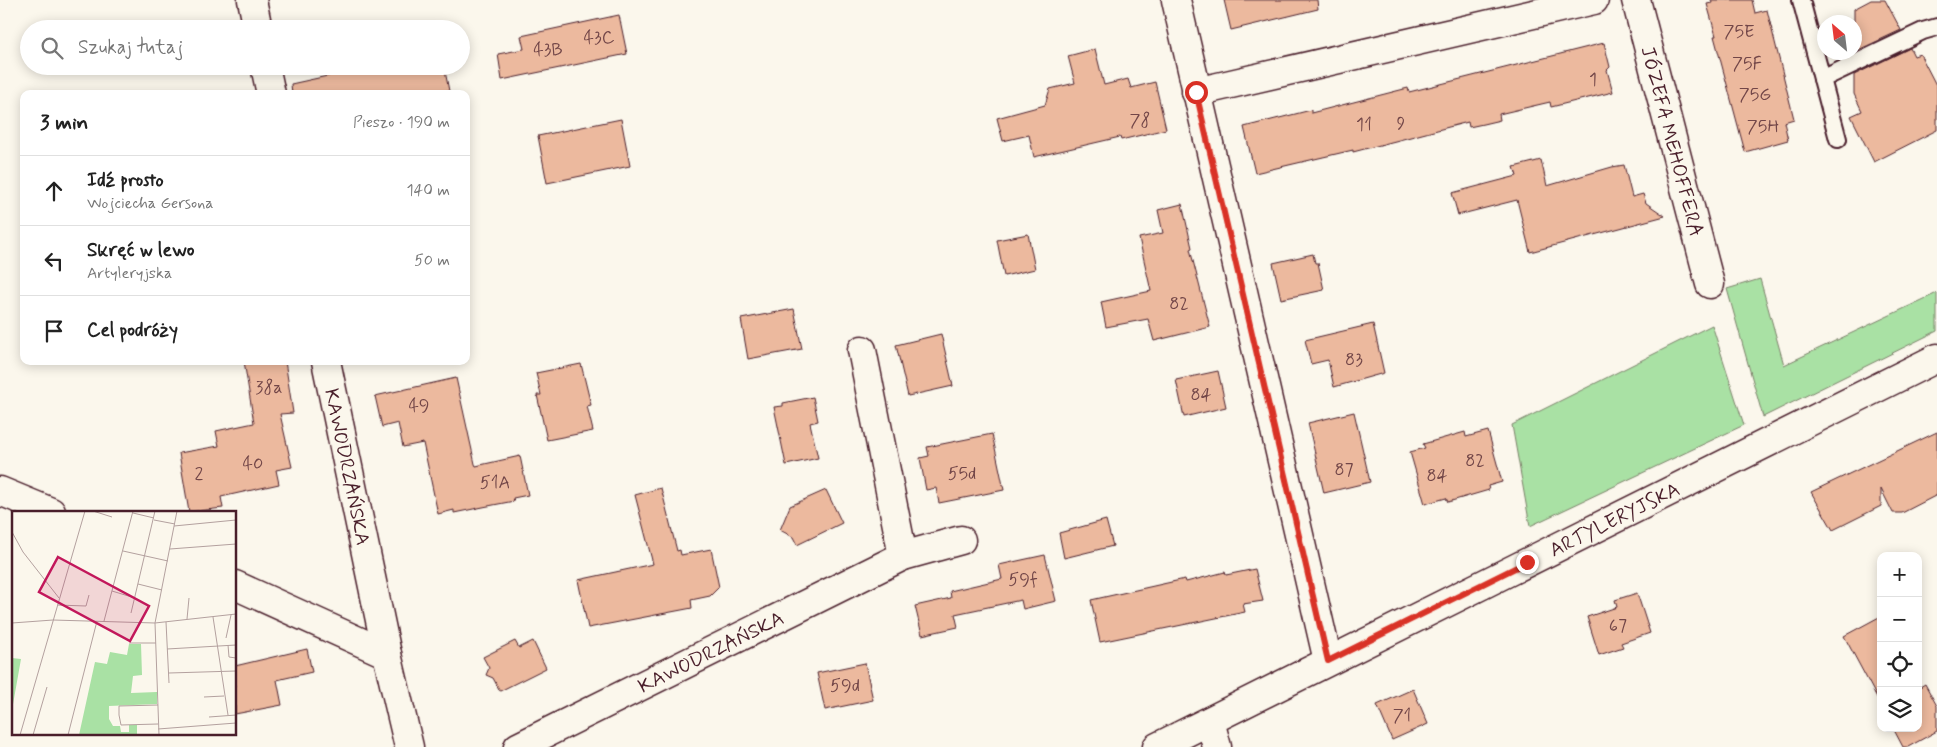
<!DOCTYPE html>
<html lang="pl">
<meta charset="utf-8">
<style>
:root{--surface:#fff;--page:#f2f2f2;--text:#222;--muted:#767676;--line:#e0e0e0}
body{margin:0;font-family:Mynerve,sans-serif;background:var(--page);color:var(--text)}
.controls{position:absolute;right:15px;bottom:15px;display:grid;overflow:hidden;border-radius:10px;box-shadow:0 2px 12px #0003}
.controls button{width:45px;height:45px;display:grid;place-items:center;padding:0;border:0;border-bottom:1px solid var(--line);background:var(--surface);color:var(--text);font:25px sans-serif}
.compass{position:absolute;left:1817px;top:15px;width:45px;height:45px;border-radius:50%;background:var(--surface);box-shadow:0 2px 12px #0003;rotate:332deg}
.stop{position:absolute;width:15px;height:15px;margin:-11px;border:4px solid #d93025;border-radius:50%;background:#fff}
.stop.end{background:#d93025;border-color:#fff;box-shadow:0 1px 5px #0008}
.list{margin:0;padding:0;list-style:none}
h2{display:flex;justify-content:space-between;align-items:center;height:65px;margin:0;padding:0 20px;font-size:21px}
h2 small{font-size:16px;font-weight:400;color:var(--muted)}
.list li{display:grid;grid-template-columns:32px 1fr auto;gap:15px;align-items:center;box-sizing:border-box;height:70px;padding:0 20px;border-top:1px solid var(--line)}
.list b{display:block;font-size:19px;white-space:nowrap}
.list p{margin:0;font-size:16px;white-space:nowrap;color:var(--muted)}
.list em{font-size:16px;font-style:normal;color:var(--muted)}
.icon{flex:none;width:28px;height:28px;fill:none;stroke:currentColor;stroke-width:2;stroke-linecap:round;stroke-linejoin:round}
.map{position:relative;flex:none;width:1937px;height:747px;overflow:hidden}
.search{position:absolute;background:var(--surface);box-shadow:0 2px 12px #0003;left:20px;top:20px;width:450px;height:55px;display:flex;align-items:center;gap:12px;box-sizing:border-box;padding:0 18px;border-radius:28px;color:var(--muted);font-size:19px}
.panel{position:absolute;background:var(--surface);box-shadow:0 2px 12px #0003;left:20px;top:90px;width:450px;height:275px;border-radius:10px}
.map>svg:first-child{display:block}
.green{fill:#a9e1a4;stroke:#7a8068}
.building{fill:#ecb99e;stroke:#4a1f2b}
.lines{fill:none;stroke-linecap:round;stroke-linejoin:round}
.lane-casing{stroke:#4a1f2b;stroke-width:20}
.street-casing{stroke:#4a1f2b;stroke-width:31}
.secondary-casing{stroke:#4a1f2b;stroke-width:31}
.lane{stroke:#fbf7ec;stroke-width:16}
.street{stroke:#fbf7ec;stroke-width:28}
.secondary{stroke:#fbf7ec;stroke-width:28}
.route{stroke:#d93025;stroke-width:6}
.labels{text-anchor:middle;stroke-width:4;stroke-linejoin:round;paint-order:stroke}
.number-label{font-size:18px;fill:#724648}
.street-label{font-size:20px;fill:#4a1f2b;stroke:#fbf7ec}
.inset-road{fill:none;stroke:#b4a19f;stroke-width:1}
.view{fill:#c2185b;fill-opacity:0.15;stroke:#c2185b;stroke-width:2.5}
.inset-edge{fill:none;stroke:#4a1f2b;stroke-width:2.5}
</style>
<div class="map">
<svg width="1937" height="747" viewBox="0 0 1937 747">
<rect width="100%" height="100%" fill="#fbf7ec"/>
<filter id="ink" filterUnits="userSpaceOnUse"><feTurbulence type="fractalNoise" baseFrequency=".02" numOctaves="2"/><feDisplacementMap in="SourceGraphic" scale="10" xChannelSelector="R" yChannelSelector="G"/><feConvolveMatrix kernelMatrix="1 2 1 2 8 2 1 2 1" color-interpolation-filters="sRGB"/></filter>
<g filter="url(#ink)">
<g class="green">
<path d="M1760,279L1784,365L1937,293V331L1763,417L1727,289Z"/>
<path d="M1712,325L1744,425L1530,526L1512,425Z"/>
</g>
<g class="building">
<path d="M1224,0H1317L1318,9L1231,30Z"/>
<path d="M1711,0H1752L1755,13L1767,10L1794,119L1784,122L1788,140L1745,152L1714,36H1716L1707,4L1712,3Z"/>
<path d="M1871,0H1885L1901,30L1854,52V9Z"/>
<path d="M619,15L627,54L502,80L498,54L524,49L521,36Z"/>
<path d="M1604,43L1610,67L1607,70L1613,92L1551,107L1550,102L1499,114L1500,120L1483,124L1469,127L1468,122L1353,152V150L1255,173L1244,127L1311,110V113L1408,88L1409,92Z"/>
<path d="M1910,48L1914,56L1920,54L1937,87V130L1874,162L1851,116L1862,111L1854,94V75Z"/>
<path d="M1095,49L1104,85L1128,79L1131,88L1155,82L1166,129L1121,140L1120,137L1034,157L1029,135L1003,141L997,118L1045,105L1050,89L1075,83L1068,56Z"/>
<path d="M373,66H444L449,91L433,94H292L291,84Z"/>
<path d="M621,119L630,166L547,183L538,136Z"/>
<path d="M1541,160L1547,186L1612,167L1624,165L1632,197L1643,194L1646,203L1665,216L1530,252L1517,200L1458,215L1452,193L1517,176L1514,167Z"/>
<path d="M1182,204L1192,248L1190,249L1210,327L1154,341L1148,319L1106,327L1101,302L1151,291L1139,238L1163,233L1158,210Z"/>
<path d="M1028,234L1035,269L1004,276L997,240Z"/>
<path d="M1313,254L1315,263H1318L1324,290L1281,299L1273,263Z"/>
<path d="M794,309L802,349L748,359L741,319Z"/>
<path d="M1373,324L1384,373L1334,387L1328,360L1311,364L1305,340Z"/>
<path d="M941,334L953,386L908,396L896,345Z"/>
<path d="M244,361H285L293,413L280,414L292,467L276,470L279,484L221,497L223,508L189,512L179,453L219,446L216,431L254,423Z"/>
<path d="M581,364L591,405L587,406L593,431L547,440L537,395H541L536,373Z"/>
<path d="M1218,371L1226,407L1184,417L1176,380Z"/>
<path d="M456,378L475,464L476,466L520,456L528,495L513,498L514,501L483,507L454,513V510L438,514L423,443L403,447L398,423L382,427L375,396Z"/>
<path d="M813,397L818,421L810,423L818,458L786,465L774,407L783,406V403Z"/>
<path d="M1354,412L1370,482L1324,493L1308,423Z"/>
<path d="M1488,431L1502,482L1488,486L1489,490L1448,502L1446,498L1425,504L1410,452L1425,448L1423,444L1465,432L1466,437Z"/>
<path d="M1937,432V495L1902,513H1893L1881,489V506L1833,530L1811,492Z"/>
<path d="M992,434L1004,490L939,503L936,488L926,490L920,458L929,456L927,447Z"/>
<path d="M661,488L677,551L680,550L681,555L711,549L719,587L710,596L691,600L692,608L588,628L578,580L653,564L635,495Z"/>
<path d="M826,490L842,523L797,545L793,537L780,530L790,506Z"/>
<path d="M1106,520L1113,546L1064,558L1059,533Z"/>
<path d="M1045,555L1056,601L1023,609L1021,600L955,614L958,627L922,635L915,606L951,598L950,591L1002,579L999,565Z"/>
<path d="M1255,569L1263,601L1243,604L1245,612L1100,642L1091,600L1185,579L1186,582L1225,572L1226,575Z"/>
<path d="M1637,593L1650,633L1621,643L1623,647L1599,655L1587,617L1617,607L1615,600Z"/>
<path d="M1881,616V705L1844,636Z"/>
<path d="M515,641L519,648L533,641L546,668L500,691L493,678L486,675L489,668L483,657Z"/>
<path d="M307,649L312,672L277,680L282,705L235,714V666Z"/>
<path d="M865,663L873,700L825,710L817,673Z"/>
<path d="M1918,684L1920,687L1925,684L1937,706V731L1908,747H1903L1893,728H1918Z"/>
<path d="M1413,689L1428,724L1392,740L1377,705Z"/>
</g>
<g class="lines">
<g class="lane-casing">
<g id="lane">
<path d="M1801,0L1838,139"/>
<path d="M1822,79L1923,31L1937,27"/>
</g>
</g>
<g class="street-casing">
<g id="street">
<path d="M252,0L258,29"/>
<path d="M1176,0L1328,661"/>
<path id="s1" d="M1636,0L1710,284"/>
<path d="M265,66L271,94"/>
<path d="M1196,92L1594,0"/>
<path id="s2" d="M326,361L387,654L409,747"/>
<path d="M0,491L51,512"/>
<path d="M903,556L961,540"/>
<path d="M235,585L387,654"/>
<path d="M1210,721L1217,747"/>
<path id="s3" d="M518,747L903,556L862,350"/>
</g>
</g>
<g class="secondary-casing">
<g id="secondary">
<path id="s4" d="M1157,747L1937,358"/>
</g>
</g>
<use href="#lane" class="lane"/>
<use href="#street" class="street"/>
<use href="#secondary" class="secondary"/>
</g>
</g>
<g class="lines" filter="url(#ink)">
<path class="route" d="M1196,92L1328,661L1527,562"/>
</g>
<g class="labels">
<g class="number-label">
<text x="1739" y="37">75E</text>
<text x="599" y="43">43C</text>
<text x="548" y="55">43B</text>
<text x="1747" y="69">75F</text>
<text x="1593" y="85">1</text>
<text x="1755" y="100">75G</text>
<text x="1140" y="126">78</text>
<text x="1401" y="129">9</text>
<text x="1364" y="130">11</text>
<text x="1763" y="132">75H</text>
<text x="1179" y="309">82</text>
<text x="1354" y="365">83</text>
<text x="269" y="393">38a</text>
<text x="1201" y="400">84</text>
<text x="419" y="411">49</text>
<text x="1475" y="466">82</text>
<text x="253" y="469">40</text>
<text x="1344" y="475">87</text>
<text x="199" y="479">2</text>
<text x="962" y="479">55d</text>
<text x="1437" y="481">84</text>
<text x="495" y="488">51A</text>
<text x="1023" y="585">59f</text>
<text x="1618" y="631">67</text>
<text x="845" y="691">59d</text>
<text x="1402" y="721">71</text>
</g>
<g class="street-label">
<text dy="7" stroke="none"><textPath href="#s1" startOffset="146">JÓZEFA MEHOFFERA</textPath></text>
<text dy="7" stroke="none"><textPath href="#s2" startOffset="108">KAWODRZAŃSKA</textPath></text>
<text dy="7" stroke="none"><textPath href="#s4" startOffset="511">ARTYLERYJSKA</textPath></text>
<text dy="7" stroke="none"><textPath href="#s3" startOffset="215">KAWODRZAŃSKA</textPath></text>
</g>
</g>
<g transform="translate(12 511)">
<rect width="224" height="224" fill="#fbf7ec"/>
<path d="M117,133H129L130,164L121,165L119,182L145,181V193L97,195V208L101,215H108L109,221H117V214H125V224H67L83,151L95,153L98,141L115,144ZM0,147L9,148L0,199Z" fill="#a9e1a4"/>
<path class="inset-road" d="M81,0L100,6M121,2L142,7M142,9L163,13M162,15L224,9M0,21L11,41L47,87M158,38L224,33M111,40L156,50M126,73L150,79M100,80L123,87M45,94L74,95L77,84M119,102L143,0M201,106L216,204M175,108L177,87M92,110L121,0M154,111L157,172M0,112L41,109L143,112L224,103M214,127L219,104M117,132H144M216,134L217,146L224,147M155,138L224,134M157,162L224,160M192,186L212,185M146,194L107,195V204L109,214L146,213M197,206L224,204M146,218L224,212M8,224L73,0M21,224L35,176M56,224L85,110M147,224L143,112L165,0"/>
<path class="view" d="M46,46L137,95L118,130L27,81Z"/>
<rect width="224" height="224" class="inset-edge"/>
</g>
</svg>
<div class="controls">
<button>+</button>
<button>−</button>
<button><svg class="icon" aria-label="locate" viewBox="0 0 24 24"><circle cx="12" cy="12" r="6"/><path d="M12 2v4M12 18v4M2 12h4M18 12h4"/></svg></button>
<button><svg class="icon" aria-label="layers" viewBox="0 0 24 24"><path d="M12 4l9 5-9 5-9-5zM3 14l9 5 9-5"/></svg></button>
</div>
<svg class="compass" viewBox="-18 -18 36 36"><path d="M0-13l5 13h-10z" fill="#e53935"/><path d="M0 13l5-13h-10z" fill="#767676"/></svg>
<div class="stop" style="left:1196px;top:92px"></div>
<div class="stop end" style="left:1527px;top:562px"></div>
<div class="search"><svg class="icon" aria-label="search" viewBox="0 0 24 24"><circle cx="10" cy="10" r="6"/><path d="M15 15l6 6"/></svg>Szukaj tutaj</div>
<section class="panel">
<h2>3 min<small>Pieszo · 190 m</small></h2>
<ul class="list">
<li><svg class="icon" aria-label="ahead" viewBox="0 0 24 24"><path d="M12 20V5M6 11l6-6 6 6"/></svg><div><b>Idź prosto</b><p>Wojciecha Gersona</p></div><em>140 m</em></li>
<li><svg class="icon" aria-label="left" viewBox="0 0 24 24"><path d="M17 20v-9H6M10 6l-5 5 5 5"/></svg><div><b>Skręć w lewo</b><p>Artyleryjska</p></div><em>50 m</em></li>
<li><svg class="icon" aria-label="arrive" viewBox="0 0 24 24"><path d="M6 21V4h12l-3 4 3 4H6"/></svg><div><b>Cel podróży</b></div></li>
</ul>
</section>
</div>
